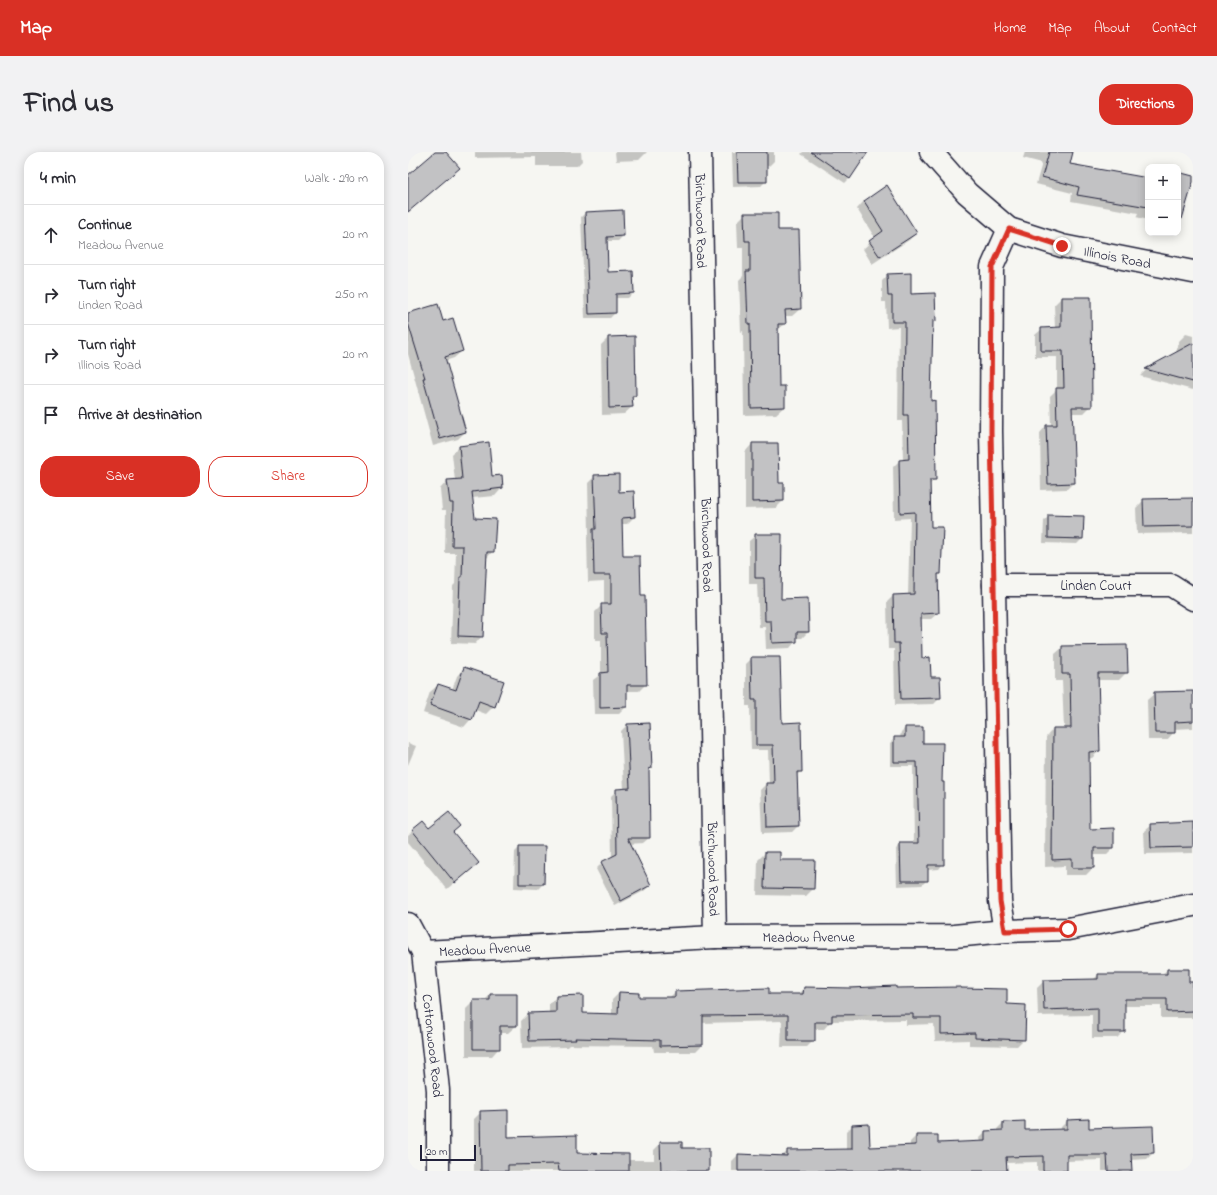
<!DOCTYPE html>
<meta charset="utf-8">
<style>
:root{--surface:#fff;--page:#f2f2f3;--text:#2b2b33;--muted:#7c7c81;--line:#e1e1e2;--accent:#d93025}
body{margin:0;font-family:"Indie Flower",sans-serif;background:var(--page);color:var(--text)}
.controls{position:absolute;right:12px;top:12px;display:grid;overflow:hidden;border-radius:8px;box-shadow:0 2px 10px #0003}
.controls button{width:36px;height:36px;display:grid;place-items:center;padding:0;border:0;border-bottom:1px solid var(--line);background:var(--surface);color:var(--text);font:20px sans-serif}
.scale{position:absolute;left:12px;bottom:10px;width:56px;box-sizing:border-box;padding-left:4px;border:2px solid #22223b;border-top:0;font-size:11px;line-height:14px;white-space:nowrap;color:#22223b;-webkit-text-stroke:3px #f6f6f2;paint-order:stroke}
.stop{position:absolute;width:12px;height:12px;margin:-9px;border:3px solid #d93025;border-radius:50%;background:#fff}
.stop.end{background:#d93025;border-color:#fff;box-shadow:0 1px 4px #0008}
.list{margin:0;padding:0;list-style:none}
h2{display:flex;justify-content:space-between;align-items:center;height:52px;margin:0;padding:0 16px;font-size:17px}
h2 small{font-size:13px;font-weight:400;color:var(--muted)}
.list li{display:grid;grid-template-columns:26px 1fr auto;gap:12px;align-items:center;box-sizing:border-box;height:60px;padding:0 16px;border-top:1px solid var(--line)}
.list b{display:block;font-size:15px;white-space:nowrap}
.list p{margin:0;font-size:13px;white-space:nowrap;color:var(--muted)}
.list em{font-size:13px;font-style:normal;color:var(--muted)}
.actions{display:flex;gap:8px;padding:12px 16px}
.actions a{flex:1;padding:9px 0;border:1px solid var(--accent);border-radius:16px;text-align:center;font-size:14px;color:var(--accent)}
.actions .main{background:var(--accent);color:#fff}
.icon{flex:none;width:22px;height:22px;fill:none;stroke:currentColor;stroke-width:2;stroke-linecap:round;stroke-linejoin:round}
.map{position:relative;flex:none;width:785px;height:1019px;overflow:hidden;border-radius:16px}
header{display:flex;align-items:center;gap:24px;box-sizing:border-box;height:56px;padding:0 20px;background:var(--accent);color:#fff}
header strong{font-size:19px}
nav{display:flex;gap:22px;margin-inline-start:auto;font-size:14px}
.intro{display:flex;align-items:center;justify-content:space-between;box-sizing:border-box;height:96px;padding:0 24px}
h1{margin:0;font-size:28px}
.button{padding:10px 18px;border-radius:16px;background:var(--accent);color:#fff;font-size:14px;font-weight:700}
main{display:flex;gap:24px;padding:0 24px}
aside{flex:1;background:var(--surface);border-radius:16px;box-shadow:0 2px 10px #0003}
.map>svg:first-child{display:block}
.shadow{fill:#0003}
.building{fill:#c2c2c4;stroke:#22223b}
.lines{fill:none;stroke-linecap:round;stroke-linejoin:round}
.street-casing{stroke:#22223b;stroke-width:25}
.street{stroke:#f6f6f2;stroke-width:22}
.route{stroke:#d93025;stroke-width:5}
.labels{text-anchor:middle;stroke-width:4;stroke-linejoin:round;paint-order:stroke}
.street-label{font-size:14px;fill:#22223b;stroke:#f6f6f2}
</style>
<header>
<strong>Map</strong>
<nav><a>Home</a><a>Map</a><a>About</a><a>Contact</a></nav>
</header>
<div class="intro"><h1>Find us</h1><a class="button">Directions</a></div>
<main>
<aside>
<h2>4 min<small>Walk · 290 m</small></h2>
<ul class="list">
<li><svg class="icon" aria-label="ahead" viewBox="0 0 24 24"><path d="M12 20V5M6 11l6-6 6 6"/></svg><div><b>Continue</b><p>Meadow Avenue</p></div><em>20 m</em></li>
<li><svg class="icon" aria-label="right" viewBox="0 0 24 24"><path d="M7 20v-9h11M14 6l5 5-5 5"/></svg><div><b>Turn right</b><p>Linden Road</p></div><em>250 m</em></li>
<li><svg class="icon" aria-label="right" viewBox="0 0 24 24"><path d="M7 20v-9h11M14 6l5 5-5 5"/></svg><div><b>Turn right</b><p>Illinois Road</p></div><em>20 m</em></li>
<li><svg class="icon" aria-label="arrive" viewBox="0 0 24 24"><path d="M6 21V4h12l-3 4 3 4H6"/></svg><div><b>Arrive at destination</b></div></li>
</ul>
<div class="actions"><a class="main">Save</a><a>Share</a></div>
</aside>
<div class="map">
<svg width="785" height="1019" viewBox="0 0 785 1019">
<rect width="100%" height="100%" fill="#f6f6f2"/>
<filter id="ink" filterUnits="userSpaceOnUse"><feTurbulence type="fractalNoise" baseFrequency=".025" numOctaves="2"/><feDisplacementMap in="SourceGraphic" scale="8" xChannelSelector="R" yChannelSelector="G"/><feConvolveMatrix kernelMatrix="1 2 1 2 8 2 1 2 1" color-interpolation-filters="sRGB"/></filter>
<g filter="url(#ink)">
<g class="shadow">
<path d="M67,0H173L174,9L169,14H128V5L67,6Z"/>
<path d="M207,0H239L231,8L208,9Z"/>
<path d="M324,0H366V9L361,14H358V29L353,34L325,35Z"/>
<path d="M395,0H450L442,26L437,31L393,2Z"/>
<path d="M617,0H664L661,13L739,27L740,24V68L728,65L730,61L663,49L664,41L628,32L634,11L615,6Z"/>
<path d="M479,35L508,81L501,88L464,112L455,97L467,86L449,57L456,49Z"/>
<path d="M178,60L215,84L210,89H198L199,121L225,141L220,146H207V161L202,166H177L173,65Z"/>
<path d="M337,62L369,79L392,157L384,164H377V171L369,179L370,235L376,255L368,262L336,263L335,179L333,180L331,128L335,124V96H330L329,70Z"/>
<path d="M480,123L502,143L527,168L524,171L522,250L527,327L522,332L523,376L532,421L529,425L530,461L523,467H512L513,507L532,546L526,552L487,553L486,497H480L479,450L485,444L500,443L502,366L486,367L485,315L491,309H495L494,269H490L491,175L479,176L478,150H474V129Z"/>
<path d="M653,146L683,254L676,261H664L666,330L659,337L633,338L632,281L638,274H643L642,244L649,237V205H627V183L634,177L647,176L646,153Z"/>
<path d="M0,162L34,171L54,199L46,206L37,209L57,280L50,287L25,294L0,202Z"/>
<path d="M778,182L785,184V238L732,224L738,218L768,201L771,189Z"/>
<path d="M200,186L227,244L224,247V255L216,262L194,263L193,193Z"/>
<path d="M344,292L370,332L375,349L368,356L337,357V300Z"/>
<path d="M51,295L94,336L87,344L64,346L66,367L85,399L78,407L74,484L67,492L43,491L45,434L47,432L48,401H37L38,358H34L32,337L39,329H47L44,302Z"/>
<path d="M187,324L210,341L226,365L219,372H213L214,405L232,445L238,532L231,539H218V555L211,562H186L185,528L193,522V488H187V460L194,453H196V429L180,430L179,385L181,382L180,331Z"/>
<path d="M785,347V381L729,382L728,356L736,348Z"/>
<path d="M641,364L675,365L674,387L669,392L635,391L636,369Z"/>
<path d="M348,383L372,448L400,480L394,486H388V489L382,496L358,497L357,475H351L349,432H341V389Z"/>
<path d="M655,495L719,520L711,528H689L691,599L684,606L680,607L681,678L705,696L698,703H685V716L678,723H657V714L637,715L638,585L645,577H656L654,529H647V502Z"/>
<path d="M344,506L393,619L388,624L390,674L384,680L354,681L352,638L358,632H361L360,598H343L342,554H338V512Z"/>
<path d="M56,516L86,554L78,562L67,558L63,567L56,575L15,561L22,540L30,533L44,538L49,524Z"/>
<path d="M785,540V576L766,577V580L759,588H740L739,548L747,541Z"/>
<path d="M219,573L243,616L240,619L241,686L235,691L221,692L242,733L236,739L207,754L188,717L194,711L204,706L203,644L209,638H216L213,579Z"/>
<path d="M497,576L514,592L533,631L535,712L531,717L519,718V728L514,733L489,734L488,697L493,692H506L505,614H482V591L487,586H492L493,580Z"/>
<path d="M0,591L8,594L0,613Z"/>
<path d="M15,670L62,718L39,737L0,690V683Z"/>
<path d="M785,671V701L737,702L736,679L743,673Z"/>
<path d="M112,695L135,732L130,737L106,736L107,700Z"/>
<path d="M357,701L371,709H406L405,737L398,744L349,743L350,708Z"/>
<path d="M759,818L780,831H785V866H753V854H716V879L709,886H684V863L630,864L629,836L636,829L685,828L691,822H754Z"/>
<path d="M396,836L487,837L598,853L616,887L609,894L561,893V888L527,889L526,872L498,873V868L423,869L416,877H406V888L399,895H373L374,869L294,871V893L287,900H246L245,894L161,893L159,895L114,896L113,869L120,862L141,861V852L148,845L174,862H204V848L211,841L230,846H261L267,840L389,843Z"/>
<path d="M82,843L108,874L100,881H91V896L84,904H58V857L66,849H76Z"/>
<path d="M73,960L99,986L168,1002L220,1008H246V998L253,991L273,998L300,1019H66V967Z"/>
<path d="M659,969L745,1001L739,1007L722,1008L723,1019H694V1008L658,1009V1019H629V1010L598,1011V1019H324V1009L330,1003L374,1004L380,999L438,998V980L444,974L461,996L502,995V990L508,984L529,992L572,991L571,986L577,980H589V977L595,971L616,979L653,978V975Z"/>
</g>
<g class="building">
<path d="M27,0H38L52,16L0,60V23Z"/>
<path d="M329,0H359V30H330Z"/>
<path d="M403,0H460L442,27Z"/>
<path d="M641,0H665L662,12L740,26V55L669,43L671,35L634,25Z"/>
<path d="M770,20L785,24V30L774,67L770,66Z"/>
<path d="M479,33L509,81L472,105L461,89L475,79L456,49Z"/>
<path d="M215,58L216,84L199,85L200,120L225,119L226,141L208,142V161L181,162L177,60Z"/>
<path d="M336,61H370V78H391L393,157L377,158L378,172H370L371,234H377V255L343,256L342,172H340L338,119H342V89H337Z"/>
<path d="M503,121V142L527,141L528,169H525L523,249L527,248L528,328H522L523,375H535L533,422H530L531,461L513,462L514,506L522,505L523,525H532L533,546L493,547L491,491H486L485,443L506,442L507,360L492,361L491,308L501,307L500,263H496L497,170H484V144H480L479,122Z"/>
<path d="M653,145H683L684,255H664L667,331L640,332L638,273H649L648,236H656L655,199H633V176L653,175Z"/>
<path d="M30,152L35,169L45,166L55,199L37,205L58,280L32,287L15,226H17L0,171V161Z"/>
<path d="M227,184L228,244H224L225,255L201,256L200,185Z"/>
<path d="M785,191V230L737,217Z"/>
<path d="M81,290L84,324L94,323L95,336L64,340L67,366L88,367L86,400H79L75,485L50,484L52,425H54L55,394H44L45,351H42L39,328L54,327L51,294Z"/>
<path d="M344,291H370L371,331H376V349L344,350Z"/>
<path d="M211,322V340L226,339L227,365L214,366L215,404H232L233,444H237L239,533H219V555L192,556V521L200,520L199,481H194L193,452H203V423H186L185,377H188L186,323Z"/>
<path d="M785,346V374L736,375L735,347Z"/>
<path d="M640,363L676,364L675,387L640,386Z"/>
<path d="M347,382H374L373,447L400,446L401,480H389V490L364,491L363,469H357L356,426H347Z"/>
<path d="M719,493L720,521H690L692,599L681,600L682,677L706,676V696H686V716H664V707L644,708L645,576H663L662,522H654V494Z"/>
<path d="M343,505H372L374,571L393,570L394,620H389L391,674L359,675L358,631H366L365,593H348V548H344Z"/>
<path d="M56,515L96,529L87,555L71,549L64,568L22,553L30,532L48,538Z"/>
<path d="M785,539V569L767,570V581H747L746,540Z"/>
<path d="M242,571L244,616L241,617L242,686H220L243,733L213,749L193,710L209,702L208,637L222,636L219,572Z"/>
<path d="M497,575H515V591H535L534,630H536V713H520V729H493L492,691H511L509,610H486V585H497Z"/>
<path d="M41,660L52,674L45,680L71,711L47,731L4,678L15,669L21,676Z"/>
<path d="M785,670V695L743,696L742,672Z"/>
<path d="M111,694H137L136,732H111Z"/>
<path d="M357,700H372V708H407L406,737L356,736Z"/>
<path d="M759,817H781V830H785V859L759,860V847H717V880H690V856L636,858L635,828L690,827V822H759Z"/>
<path d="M488,834V836L553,835V836L599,837V852L618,853L617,888L567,886V881L533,882V866H505V862L424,863V870H407V889H380V863L295,864V893L252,894V888L167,886L168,888L121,889L120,861L148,860V844L175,843V861L210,862L211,840L231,841V845H267V839L361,836V842H395L396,835L442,836Z"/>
<path d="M82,842H109V874H92V897H65V848H82Z"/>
<path d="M100,958V985L169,983V1001L221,1002V1019H151L150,1012L100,1013V1019H73L72,959Z"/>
<path d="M681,967V976L745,974L746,1001L723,1002L724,1019H700L699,1003H659V1019H635V1004L598,1005L599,1019H330V1002L379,1004V998L444,997V973L461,972L462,995L508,993V983H530V991L577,989V979L595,978V970L617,969V978L659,977V968Z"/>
<path d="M252,990H274V996H301V1019H253Z"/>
</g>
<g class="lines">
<g class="street-casing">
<g id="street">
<path id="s1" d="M292,0L307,785"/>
<path id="s2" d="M523,0L559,41L601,77L654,94L785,120"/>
<path id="s3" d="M586,433H763L785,447"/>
<path id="s4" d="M0,772L15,800L30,938V1019"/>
<path d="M597,779L592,749L583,279L584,115L601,77"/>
<path id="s5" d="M15,800L307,785L546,784L597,779L660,777L785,753"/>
</g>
</g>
<use href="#street" class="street"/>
</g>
</g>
<g class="lines" filter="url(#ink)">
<path class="route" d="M654,94L601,77L584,115L583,279L592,749L597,779L660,777"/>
</g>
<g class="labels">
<g class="street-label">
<text dy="5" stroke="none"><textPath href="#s1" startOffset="69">Birchwood Road</textPath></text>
<text dy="5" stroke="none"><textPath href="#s2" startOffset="222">Illinois Road</textPath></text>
<text dy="5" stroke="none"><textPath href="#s1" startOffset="393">Birchwood Road</textPath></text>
<text dy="5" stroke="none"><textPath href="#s3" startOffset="102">Linden Court</textPath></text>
<text dy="5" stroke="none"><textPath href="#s1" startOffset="717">Birchwood Road</textPath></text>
<text dy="5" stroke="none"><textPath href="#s5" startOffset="386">Meadow Avenue</textPath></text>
<text dy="5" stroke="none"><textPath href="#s5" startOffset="62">Meadow Avenue</textPath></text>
<text dy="5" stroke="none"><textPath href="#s4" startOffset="126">Cottonwood Road</textPath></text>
</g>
</g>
</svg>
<div class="controls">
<button>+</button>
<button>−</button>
</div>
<div class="scale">20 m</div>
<div class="stop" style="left:660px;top:777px"></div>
<div class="stop end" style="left:654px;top:94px"></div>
</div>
</main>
